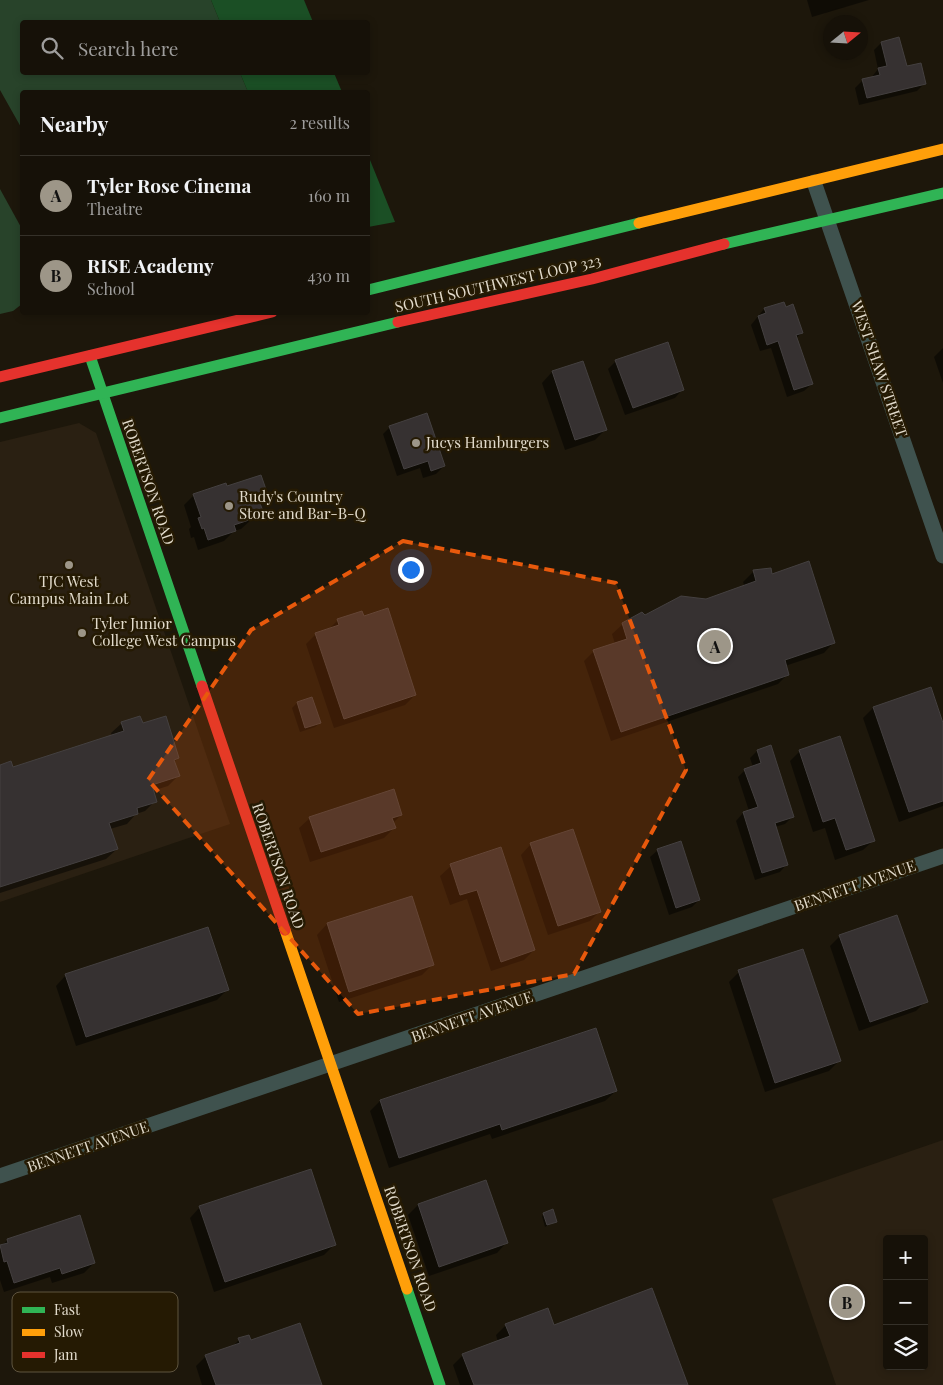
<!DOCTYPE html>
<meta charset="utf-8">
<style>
:root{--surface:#161108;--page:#231f16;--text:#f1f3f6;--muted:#9e9d9c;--line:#353129;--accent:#9d9688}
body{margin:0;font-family:"Playfair Display",serif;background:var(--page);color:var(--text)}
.controls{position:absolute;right:15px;bottom:15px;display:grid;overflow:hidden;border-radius:5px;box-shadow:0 2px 8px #0003}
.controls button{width:45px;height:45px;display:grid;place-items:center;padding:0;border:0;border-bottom:1px solid var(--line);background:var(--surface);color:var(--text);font:25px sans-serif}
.compass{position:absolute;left:823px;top:15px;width:45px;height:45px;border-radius:50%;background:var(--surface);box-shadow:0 2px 8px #0003;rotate:72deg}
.you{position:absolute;left:410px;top:569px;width:18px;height:18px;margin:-12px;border:4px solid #fff;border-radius:50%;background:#1a73e8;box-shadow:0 0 0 8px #1a73e833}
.badge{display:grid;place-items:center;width:32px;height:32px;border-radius:50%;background:var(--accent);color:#111;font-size:16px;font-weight:700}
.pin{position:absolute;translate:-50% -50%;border:2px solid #fff;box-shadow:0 1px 5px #0006}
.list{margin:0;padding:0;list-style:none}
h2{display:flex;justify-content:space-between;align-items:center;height:65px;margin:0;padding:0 20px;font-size:21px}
h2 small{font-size:16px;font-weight:400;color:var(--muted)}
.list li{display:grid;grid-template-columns:32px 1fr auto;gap:15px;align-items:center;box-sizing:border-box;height:80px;padding:0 20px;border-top:1px solid var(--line)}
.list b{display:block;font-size:19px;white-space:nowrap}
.list p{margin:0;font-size:16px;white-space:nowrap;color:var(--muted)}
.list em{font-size:16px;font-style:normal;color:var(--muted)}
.icon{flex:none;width:28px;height:28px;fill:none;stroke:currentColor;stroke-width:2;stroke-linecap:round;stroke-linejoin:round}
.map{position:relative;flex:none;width:943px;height:1385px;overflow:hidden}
.search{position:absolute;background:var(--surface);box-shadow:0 2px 8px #0003;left:20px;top:20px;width:350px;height:55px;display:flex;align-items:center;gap:12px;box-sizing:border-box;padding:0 18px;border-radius:5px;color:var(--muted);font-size:19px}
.panel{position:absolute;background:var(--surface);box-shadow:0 2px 8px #0003;left:20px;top:90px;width:350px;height:225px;border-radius:5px}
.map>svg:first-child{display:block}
.education{fill:#2a2012;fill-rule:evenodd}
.green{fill:#28432a}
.forest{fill:#1b4f25}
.shadow{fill:#0007}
.building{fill:#363131;stroke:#444040}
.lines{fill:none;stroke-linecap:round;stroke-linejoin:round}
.street{stroke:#3f524e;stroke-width:15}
.fast{stroke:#30b455;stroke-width:11}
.slow{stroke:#ff9f0a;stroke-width:11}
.jam{stroke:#e5322d;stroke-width:11}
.marked{fill:#e8590c;fill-opacity:0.2;stroke:#e8590c;stroke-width:4;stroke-dasharray:10 6;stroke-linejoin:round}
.poi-dot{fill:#9d9688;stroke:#251a03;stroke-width:2}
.labels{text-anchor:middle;stroke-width:5;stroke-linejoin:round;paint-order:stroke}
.street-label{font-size:15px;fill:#e2dbcc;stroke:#251a03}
.poi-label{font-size:15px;fill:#e2dbcc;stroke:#251a03;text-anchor:start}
.key{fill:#251a03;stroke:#5e543f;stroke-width:1}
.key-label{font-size:14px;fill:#e2dbcc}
</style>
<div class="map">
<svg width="943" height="1385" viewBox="0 0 943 1385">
<rect width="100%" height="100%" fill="#1d170b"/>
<g class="education">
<path d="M79,423L96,433L230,824L0,902V442Z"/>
<path d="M943,1140V1385H836L772,1199ZM887,1239H924V1366H887Z"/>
</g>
<g class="green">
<path d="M0,0H211L220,22H22V72L240,73L248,92H22V129L0,90Z"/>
<path d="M0,189L22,229V304L13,311L0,314Z"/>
</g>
<g class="forest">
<path d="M211,0H304L313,22H220Z"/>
<path d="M240,73H334L342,92H248Z"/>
<path d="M368,155L395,222L368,227Z"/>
</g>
<g class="shadow">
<path d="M807,0H869L812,17Z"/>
<path d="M881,43L925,83L917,91L859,105L855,88L863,80L871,78L878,69L874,50Z"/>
<path d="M783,303L802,333L796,338L812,384L804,391L787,397L771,348L760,351L751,325L764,309Z"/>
<path d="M943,348V383L934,357Z"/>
<path d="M616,361L682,390L675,398L625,415L608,369Z"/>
<path d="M582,362L605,430L595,440L565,450L542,383L552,372Z"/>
<path d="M390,427L444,466L436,474L423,478L420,468L397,476L383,434Z"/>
<path d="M226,488L267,498L260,506L261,511L241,529L234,531L224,541L198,550L194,537L191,538L189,529L191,527L184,505L194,495Z"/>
<path d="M770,569L772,575L834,642L824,653L785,666L788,674L778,684L611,741L584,661L594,651L615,644L612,634L623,624L706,600L745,587L743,582L753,572Z"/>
<path d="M338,620L415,695L405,705L334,728L306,644L316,634L328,630Z"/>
<path d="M312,699L320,723L315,727L300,732L292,708L297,703Z"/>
<path d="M873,708L943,727V806L899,822L863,718Z"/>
<path d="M122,723L142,725L178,758L174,762L178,776L168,786L152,791L155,801L145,811L136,814L127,824L110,829L117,849L106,859L0,893V766L12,769L112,736L111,733Z"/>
<path d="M770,747L792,817L785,824L775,827L787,864L780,872L755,880L736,821L743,813L749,811L738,777L745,770L753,767L750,758L757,751Z"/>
<path d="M800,751L874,840L863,850L835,860L825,828L813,832L790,761Z"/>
<path d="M401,815L393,823L394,828L384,838L310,862L299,828L310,818Z"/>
<path d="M531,844L600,911L590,921L548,935L521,855Z"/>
<path d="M500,849L534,950L524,960L491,971L467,899L450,905L440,876L451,866Z"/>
<path d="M658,850L699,900L692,907L669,915L650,857Z"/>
<path d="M411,897L433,964L422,975L339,1002L317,935L327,924Z"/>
<path d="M840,936L926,1001L916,1011L859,1031L830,946Z"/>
<path d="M739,972L839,1061L829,1071L765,1092L729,982Z"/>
<path d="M66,975L227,990L217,1000L76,1046L56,986Z"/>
<path d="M616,1091L605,1101L492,1139L490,1134L389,1168L370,1111L380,1101Z"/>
<path d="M418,1205L507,1242L497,1253L429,1276L408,1215Z"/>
<path d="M200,1207L334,1245L324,1255L214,1292L190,1218Z"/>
<path d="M544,1214L556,1221L545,1227L542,1216Z"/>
<path d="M8,1240L94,1263L84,1273L52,1283L50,1277L4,1292L0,1280V1247Z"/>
<path d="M506,1325L554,1326L687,1385H460L453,1365L463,1355L498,1342L496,1335Z"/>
<path d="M239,1340L250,1342L320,1385H202L196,1366L206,1356L231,1348Z"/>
</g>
<g class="building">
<path d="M899,37L907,66L921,63L926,84L867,98L862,79L880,75L878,68L887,66L881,42Z"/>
<path d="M784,302L786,307L793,304L803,333L796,335L813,384L794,390L778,341L767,345L758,316L766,313L764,308Z"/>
<path d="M668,342L684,390L633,408L615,360Z"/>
<path d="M583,361L607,430L575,440L552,371Z"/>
<path d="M427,413L445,466L431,471L428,461L404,469L389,426Z"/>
<path d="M261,475L269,498L259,501L263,511L251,515L252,519L234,525L236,531L208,540L204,528L202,529L198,518L201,517L193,494L226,483L227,486Z"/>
<path d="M809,561L835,643L785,660L789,675L621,732L593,650L627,639L622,623L642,612L645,615L681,596L706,599L756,581L753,570L771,568L772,574Z"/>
<path d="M388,608L416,695L344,719L315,633L339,625L337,619L362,611L364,616Z"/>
<path d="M931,687L943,723V801L909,812L873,707Z"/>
<path d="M312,697L321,723L305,728L297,702Z"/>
<path d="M140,716L143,723L166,716L179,758L174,760L180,776L152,785L157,802L137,808L138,814L109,823L118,849L0,887V765L11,761L13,767L124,731L121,722Z"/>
<path d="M840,736L875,841L846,850L835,818L823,822L799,750Z"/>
<path d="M771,745L794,817L775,823L788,865L762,873L743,812L758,807L744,769L761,763L757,750Z"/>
<path d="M394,789L402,815L392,818L396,828L321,852L309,817Z"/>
<path d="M573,829L601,912L558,926L530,843Z"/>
<path d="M681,841L700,900L676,908L657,849Z"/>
<path d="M501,847L535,950L501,962L477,890L460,895L450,864Z"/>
<path d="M412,896L434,965L349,992L327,923Z"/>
<path d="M897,915L928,1002L870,1022L839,935Z"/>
<path d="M208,927L229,990L86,1037L65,974Z"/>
<path d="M803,949L841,1061L775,1083L738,970Z"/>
<path d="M596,1028L617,1091L502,1130L500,1124L399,1158L380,1100Z"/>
<path d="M311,1169L336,1245L225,1282L199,1206Z"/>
<path d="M486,1180L508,1243L439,1267L418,1204Z"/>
<path d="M553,1209L557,1222L547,1225L543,1213Z"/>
<path d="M80,1215L95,1263L62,1274L60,1268L14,1283L7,1261L4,1262L0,1245L8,1243L7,1239Z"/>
<path d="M652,1288L688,1385H474L462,1354L510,1336L505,1324L548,1308L554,1325Z"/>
<path d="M300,1323L322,1385H216L205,1355L240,1343L238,1338L249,1335L251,1340Z"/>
</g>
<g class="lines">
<g class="street">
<path d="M814,182L943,556"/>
<path d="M0,1176L943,856"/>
</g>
<g class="fast">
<path d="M724,244L943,193"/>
<path d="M368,290L639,223"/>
<path d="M90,356L202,686"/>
<path d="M0,418L398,322"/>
<path d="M407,1289L440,1385"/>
</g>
<g class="slow">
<path d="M639,223L943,149"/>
<path d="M285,930L407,1289"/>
</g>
<g class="jam">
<path d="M398,322L592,279L724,244"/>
<path d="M0,377L272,312"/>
<path d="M202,686L285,930"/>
</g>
</g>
<path class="marked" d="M403,541L616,583L686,770L574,974L358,1014L148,780L251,630Z"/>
<g class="poi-dot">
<circle cx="416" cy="443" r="5"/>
<circle cx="229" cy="506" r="5"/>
<circle cx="69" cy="565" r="5"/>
<circle cx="82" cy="633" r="5"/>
</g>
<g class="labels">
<g class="street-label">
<text transform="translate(498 284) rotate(-13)" y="5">SOUTH SOUTHWEST LOOP 323</text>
<text transform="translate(879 369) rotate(71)" y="5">WEST SHAW STREET</text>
<text transform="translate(148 482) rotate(71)" y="5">ROBERTSON ROAD</text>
<text transform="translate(278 866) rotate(71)" y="5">ROBERTSON ROAD</text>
<text transform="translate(855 886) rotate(-19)" y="5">BENNETT AVENUE</text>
<text transform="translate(472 1017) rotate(-19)" y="5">BENNETT AVENUE</text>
<text transform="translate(88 1147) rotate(-19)" y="5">BENNETT AVENUE</text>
<text transform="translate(410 1249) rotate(71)" y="5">ROBERTSON ROAD</text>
</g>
<g class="poi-label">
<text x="426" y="448">Jucys Hamburgers</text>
<text x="239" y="502">Rudy's Country<tspan x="239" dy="17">Store and Bar-B-Q</tspan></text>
<text x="69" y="587" text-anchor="middle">TJC West<tspan x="69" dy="17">Campus Main Lot</tspan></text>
<text x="92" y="629">Tyler Junior<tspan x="92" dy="17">College West Campus</tspan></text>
</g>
</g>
<rect x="12" y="1292" width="166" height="80" rx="8" class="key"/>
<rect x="22" y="1307" width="23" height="6" fill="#30b455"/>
<rect x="22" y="1329" width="23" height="7" fill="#ff9f0a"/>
<rect x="22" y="1352" width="23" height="6" fill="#e5322d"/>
<g class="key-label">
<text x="54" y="1315">Fast</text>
<text x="54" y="1337">Slow</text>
<text x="54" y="1360">Jam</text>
</g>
</svg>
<div class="controls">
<button>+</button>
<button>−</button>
<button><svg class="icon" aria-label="layers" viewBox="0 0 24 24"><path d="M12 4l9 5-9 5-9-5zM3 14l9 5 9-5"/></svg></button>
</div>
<svg class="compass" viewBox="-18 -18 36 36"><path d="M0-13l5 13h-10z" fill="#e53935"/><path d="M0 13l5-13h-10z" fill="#9e9d9c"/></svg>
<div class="you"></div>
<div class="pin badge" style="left:715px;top:646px">A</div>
<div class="pin badge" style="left:847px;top:1302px">B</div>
<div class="search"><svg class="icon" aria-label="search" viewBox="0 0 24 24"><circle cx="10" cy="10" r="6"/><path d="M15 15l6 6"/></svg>Search here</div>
<section class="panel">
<h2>Nearby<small>2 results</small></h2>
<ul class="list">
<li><span class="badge">A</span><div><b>Tyler Rose Cinema</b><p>Theatre</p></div><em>160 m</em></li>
<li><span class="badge">B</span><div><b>RISE Academy</b><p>School</p></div><em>430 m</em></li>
</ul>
</section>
</div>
